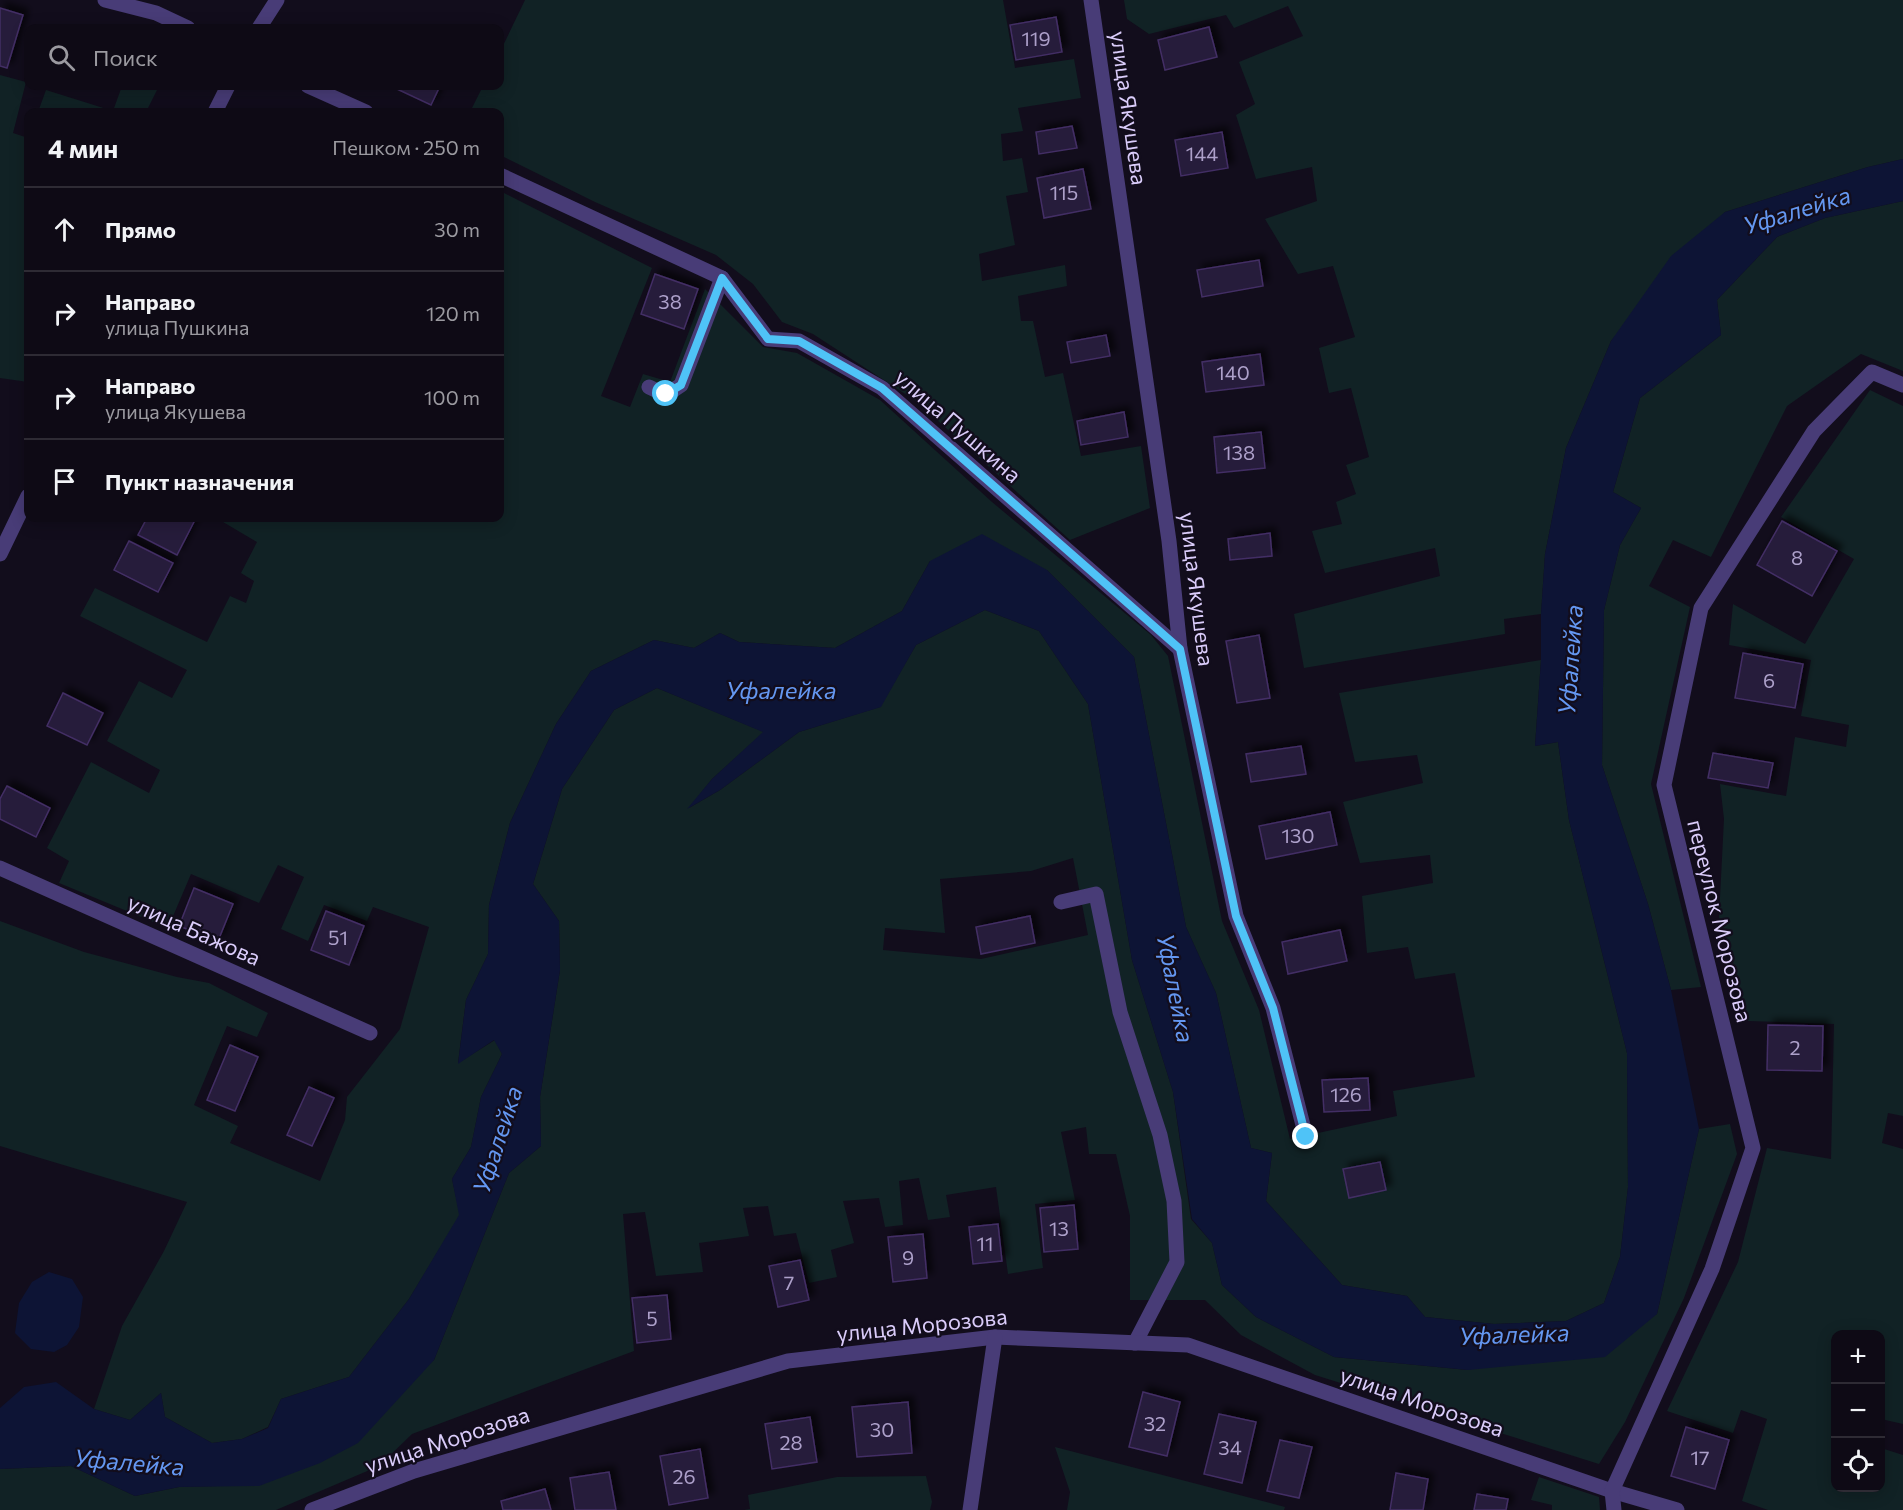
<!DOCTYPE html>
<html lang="ru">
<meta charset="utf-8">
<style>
:root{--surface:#0e0a15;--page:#17131e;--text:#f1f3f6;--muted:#9b9aa0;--line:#2e2b34}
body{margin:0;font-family:Commissioner,sans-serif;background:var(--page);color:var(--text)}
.controls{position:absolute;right:18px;bottom:18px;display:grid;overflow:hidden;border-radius:12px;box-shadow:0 3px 15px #0003}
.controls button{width:54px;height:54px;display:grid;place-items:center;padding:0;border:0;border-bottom:2px solid var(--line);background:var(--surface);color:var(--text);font:30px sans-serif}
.stop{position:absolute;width:18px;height:18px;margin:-14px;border:4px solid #4fc3f7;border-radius:50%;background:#fff}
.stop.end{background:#4fc3f7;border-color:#fff;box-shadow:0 2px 6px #0008}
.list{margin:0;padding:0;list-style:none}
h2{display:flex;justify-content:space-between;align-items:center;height:78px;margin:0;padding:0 24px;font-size:26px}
h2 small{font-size:20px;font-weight:400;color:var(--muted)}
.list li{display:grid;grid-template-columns:39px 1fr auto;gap:18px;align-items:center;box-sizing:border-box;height:84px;padding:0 24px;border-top:2px solid var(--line)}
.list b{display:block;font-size:22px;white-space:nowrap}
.list p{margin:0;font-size:20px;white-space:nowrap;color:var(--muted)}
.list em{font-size:20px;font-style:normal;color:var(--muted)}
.icon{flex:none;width:33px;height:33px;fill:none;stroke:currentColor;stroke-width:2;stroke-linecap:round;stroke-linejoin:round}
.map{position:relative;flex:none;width:1903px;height:1510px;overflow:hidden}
.search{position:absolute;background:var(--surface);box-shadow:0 3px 15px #0003;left:24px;top:24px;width:480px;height:66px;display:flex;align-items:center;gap:15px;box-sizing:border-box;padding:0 21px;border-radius:12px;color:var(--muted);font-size:22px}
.panel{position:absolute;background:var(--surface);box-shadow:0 3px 15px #0003;left:24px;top:108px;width:480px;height:414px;border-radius:12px}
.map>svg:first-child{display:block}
.green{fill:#112225;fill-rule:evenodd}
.water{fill:#0d1435}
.building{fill:#271b3b;stroke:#432f65;stroke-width:1.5;filter:url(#shadow)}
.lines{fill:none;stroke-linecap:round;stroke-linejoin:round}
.street{stroke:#483c77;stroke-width:15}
.route{stroke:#4fc3f7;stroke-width:8}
.labels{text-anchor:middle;stroke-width:4.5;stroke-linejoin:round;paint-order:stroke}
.number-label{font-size:20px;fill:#ada0ca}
.street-label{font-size:22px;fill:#daccfa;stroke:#120d1c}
.water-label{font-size:24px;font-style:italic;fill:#6497f1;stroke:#120d1c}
</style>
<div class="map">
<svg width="1903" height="1510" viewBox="0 0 1903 1510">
<defs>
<filter id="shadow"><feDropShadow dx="5.5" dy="-5.5" stdDeviation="3" flood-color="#0009"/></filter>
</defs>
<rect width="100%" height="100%" fill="#120d1c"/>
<g class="green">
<path d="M525,0H1003L1015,68L1074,59L1081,98L1018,108L1023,131L1001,134L1003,161L1022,158L1028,192L1006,196L1015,245L979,254L982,281L1065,265L1067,286L1018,296L1021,321H1033L1045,377L1063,373L1081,456L1141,446L1150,508L1070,540L916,401L813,334L782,322L753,284L716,255L595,202L500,155V112H470L483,86H500V52Z"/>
<path d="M1124,0H1903V159L1868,167L1725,212L1611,341L1566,448L1545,554L1541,614L1504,619L1505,634L1304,668L1294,614L1440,576L1435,548L1325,573L1312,531L1342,524L1336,502L1356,494L1346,465L1369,457L1351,388L1329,393L1319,348L1355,337L1333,266L1298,274L1265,219L1317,201L1312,167L1256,179L1236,115L1255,104L1239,62L1303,36L1288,6L1234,28L1226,15L1149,34L1127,19Z"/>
<path d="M0,75L26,82L13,133L28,138V382L0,378Z"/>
<path d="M122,86H159L146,112H38L46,90L113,111Z"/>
<path d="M500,191L652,268L601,396L630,407L643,374L670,382L705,289L763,347L797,353L880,400L992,502L1151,635L1168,656L1222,921L1259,1010L1290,1139L1397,1116L1393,1091L1475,1077L1455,973L1415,979L1408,947L1367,953L1362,896L1433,883L1430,855L1360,863L1343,802L1423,783L1417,755L1355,762L1339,693L1541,660L1535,746L1558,742L1569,820L1627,1053L1628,1187L1620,1257L1604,1303L1566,1321L1494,1324L1425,1317L1407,1296L1342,1285L1266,1201L1272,1153L1251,1148L1216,993L1186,927L1134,657L1047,570L930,561L902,611L835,648L739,642L720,633L694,648L654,640L591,671L556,724L510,823L489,905L488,954L466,1000L458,1063L495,1040L502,1054L481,1097L471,1147L452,1179L460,1215L409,1299L349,1377L281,1399L268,1427L242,1439L212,1443L165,1417L161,1393L130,1420L94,1409L122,1326L164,1251L187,1202L0,1146V921L84,952L177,977L209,983L268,1013L257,1037L227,1026L194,1105L238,1126L230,1143L320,1181L345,1120L347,1097L400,1029L429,927L373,907L367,921L324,905L308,941L281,929L304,877L278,865L259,903L191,874L168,928L59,883L69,861L47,848L91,762L149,793L160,770L107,741L139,681L172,698L187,670L80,616L95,588L207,642L230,596L246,603L254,581L241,573L257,542L218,519L219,518H500Z"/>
<path d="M1903,201V371L1861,354L1787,406L1711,557L1673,540L1649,586L1690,607L1651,784L1701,987L1671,990L1648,904L1602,765L1604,610L1620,545L1641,508L1613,492L1640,398L1721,335L1717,300L1777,237L1825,218Z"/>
<path d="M1870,390L1903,406V1116L1888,1113L1882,1143L1903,1149V1424L1881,1419L1880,1334H1836V1488H1880L1881,1448L1903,1455V1510H1768L1742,1501L1767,1419L1741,1410L1733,1433L1667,1411L1738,1262L1767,1148L1831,1159L1834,1024L1748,1021L1719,917L1724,819L1720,784L1786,796L1795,737L1846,747L1849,725L1801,716L1811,660L1729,645L1733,604L1805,644L1854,559L1781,517Z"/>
<path d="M985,610L1039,631L1088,704L1132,960L1173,1092L1191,1219L1212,1243L1222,1285L1256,1317L1334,1357L1468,1370L1657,1314L1699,1129L1730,1124L1737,1154L1684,1298L1625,1422L1599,1464L1315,1375L1241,1335L1205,1300H1130V1216L1116,1154H1089L1086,1127L1061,1132L1075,1200L1035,1204L1043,1268L1008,1274L996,1187L946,1195L950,1217L928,1220L919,1178L899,1181L903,1225L885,1227L879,1198L843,1201L854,1243L831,1250L837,1277L809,1283L796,1233L774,1236L768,1206L743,1208L749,1236L699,1243L703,1272L656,1276L645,1212L623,1214L634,1351L412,1434L379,1466L276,1510H0V1469L71,1466L135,1496L179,1487L259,1485L434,1360L509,1173L541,1146L540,1097L560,970L559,921L533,884L562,789L614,710L657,688L764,732L712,779L689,808L720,790L799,732L880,707L916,645ZM1073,858L1088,935L981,959L883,950L885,928L945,933L940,879L1031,871Z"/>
<path d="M1055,1447L1285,1507L1284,1510H1067L1070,1492Z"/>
<path d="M926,1476L932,1502L930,1510H744L750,1509L748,1495L837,1477Z"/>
<path d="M1539,1477L1599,1497L1600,1510H1552V1505L1531,1500Z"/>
</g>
<g class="water">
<path d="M1903,159V201L1825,218L1777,237L1717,300L1721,335L1640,398L1613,492L1641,508L1620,545L1604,610L1602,765L1648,904L1671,990L1699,1129L1657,1314L1605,1357L1468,1370L1334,1357L1256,1317L1222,1285L1212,1243L1192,1219L1173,1092L1132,960L1088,704L1039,631L985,610L916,645L881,707L799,732L720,790L687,809L712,779L763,732L657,688L614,710L562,789L533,884L559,921L560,970L540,1097L541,1146L509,1173L434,1360L358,1443L320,1463L259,1486L179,1487L135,1496L71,1466L0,1469V1408L24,1387L56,1382L94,1409L130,1420L161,1393L165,1417L212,1443L242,1439L268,1428L281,1399L349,1377L409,1299L459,1215L452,1179L471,1147L481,1097L502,1054L494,1040L458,1064L466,1000L488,954L489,905L510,823L556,724L591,671L654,640L694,648L720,633L739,642L835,648L902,611L930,561L982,534L1047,570L1134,657L1186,927L1216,993L1251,1148L1272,1153L1266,1201L1342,1285L1407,1296L1425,1317L1494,1324L1566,1321L1604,1303L1620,1257L1628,1187L1627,1053L1569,820L1558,742L1535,746L1541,660V614L1545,554L1566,448L1611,341L1671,256L1725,212L1868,167Z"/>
<path d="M49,1272L72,1279L83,1297L79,1327L67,1345L54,1352L31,1349L15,1333L19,1303L32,1282Z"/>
</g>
<g class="building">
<path d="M0,8L23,15L7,68L0,66Z"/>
<path d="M1056,17L1062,52L1016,60L1010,25Z"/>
<path d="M1209,27L1217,57L1165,70L1158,40Z"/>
<path d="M398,86H440L431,105L397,89Z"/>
<path d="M1072,126L1077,148L1039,154L1036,132Z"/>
<path d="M1222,132L1228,168L1181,176L1175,140Z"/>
<path d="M1083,169L1091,209L1044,218L1037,178Z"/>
<path d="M1259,260L1263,286L1202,297L1197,270Z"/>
<path d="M655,274L698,289L684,329L641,314Z"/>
<path d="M1106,335L1110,356L1071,363L1067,342Z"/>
<path d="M1260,354L1264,385L1206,392L1202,362Z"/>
<path d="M1124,412L1128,437L1081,445L1077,421Z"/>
<path d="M1261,432L1265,468L1217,473L1214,437Z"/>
<path d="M147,518H196L177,555L138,535Z"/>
<path d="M1782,521L1837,551L1812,596L1757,565Z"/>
<path d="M1270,533L1272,556L1230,560L1228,539Z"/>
<path d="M129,541L173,563L158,592L114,570Z"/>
<path d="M1259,635L1270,698L1237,703L1226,641Z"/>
<path d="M1743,653L1803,664L1795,708L1735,698Z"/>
<path d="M63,693L103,713L87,745L47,726Z"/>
<path d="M1301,746L1306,774L1251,782L1246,754Z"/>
<path d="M1713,753L1773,763L1768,788L1708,778Z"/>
<path d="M7,786L50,808L36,837L0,819V799Z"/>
<path d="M1330,812L1337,845L1266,859L1259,826Z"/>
<path d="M194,888L233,904L218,941L179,926Z"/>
<path d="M326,911L364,926L349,965L311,950Z"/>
<path d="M1030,916L1035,943L981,954L976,927Z"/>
<path d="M1340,930L1347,961L1288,974L1282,942Z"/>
<path d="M1768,1025L1823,1026L1822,1071L1767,1070Z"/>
<path d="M230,1045L258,1057L235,1111L207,1100Z"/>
<path d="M1368,1078L1370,1110L1324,1112L1322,1080Z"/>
<path d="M309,1087L334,1098L312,1146L287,1135Z"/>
<path d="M1380,1162L1386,1190L1349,1198L1343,1169Z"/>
<path d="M1074,1205L1078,1249L1044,1252L1040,1208Z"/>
<path d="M998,1224L1002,1261L973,1264L969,1227Z"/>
<path d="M923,1234L927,1278L893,1282L888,1237Z"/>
<path d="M800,1260L809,1300L778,1307L769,1266Z"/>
<path d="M667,1295L671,1339L637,1343L632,1298Z"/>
<path d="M1143,1392L1180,1402L1167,1456L1129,1447Z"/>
<path d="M908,1402L912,1453L857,1457L852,1407Z"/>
<path d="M1219,1414L1256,1422L1242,1483L1204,1474Z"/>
<path d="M810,1417L817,1462L772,1469L765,1424Z"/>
<path d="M1686,1427L1729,1440L1715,1489L1671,1476Z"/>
<path d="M1280,1440L1312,1447L1299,1498L1267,1491Z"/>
<path d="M700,1449L708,1498L669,1505L660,1456Z"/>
<path d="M609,1472L616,1510H575L570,1478Z"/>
<path d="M1396,1473L1428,1479L1423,1510H1390Z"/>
<path d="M545,1489L551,1510H503L501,1501Z"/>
<path d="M1477,1494L1508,1499L1506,1510H1474Z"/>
</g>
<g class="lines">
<g class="street">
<path d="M105,0L156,13L188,28"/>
<path d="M1091,0L1169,541L1180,649L1236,916L1273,1008L1306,1137"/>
<path d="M259,28L277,0"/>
<path d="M308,86L366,112"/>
<path d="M215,112L228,86"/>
<path d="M500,175L722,278L768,339L799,341L882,388L1180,649"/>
<path d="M649,387L666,395L681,385L722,278"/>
<path d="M0,554L28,496"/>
<path d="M0,868L370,1033"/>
<path d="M1061,902L1096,894L1120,1012L1160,1135L1174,1201L1177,1262L1135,1343"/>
<path d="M312,1510L414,1471L788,1361L995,1337L1188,1345L1612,1491L1677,1510"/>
<path d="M970,1510L995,1337"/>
<path d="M1614,1510L1612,1491L1712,1269L1753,1148L1664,785L1701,608L1814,431L1872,372L1903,385"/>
</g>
</g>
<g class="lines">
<path class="route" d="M666,394L681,385L722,278L768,339L799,341L882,388L1180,649L1236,916L1273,1008L1306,1137"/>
</g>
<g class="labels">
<g class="number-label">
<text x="1036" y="46">119</text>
<text x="1202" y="161">144</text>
<text x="1064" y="200">115</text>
<text x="670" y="309">38</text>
<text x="1233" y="380">140</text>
<text x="1239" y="460">138</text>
<text x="1797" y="565">8</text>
<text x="1769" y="688">6</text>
<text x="1298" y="843">130</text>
<text x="338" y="945">51</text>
<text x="1795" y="1055">2</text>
<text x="1346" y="1102">126</text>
<text x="1059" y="1236">13</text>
<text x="985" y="1251">11</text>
<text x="908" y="1265">9</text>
<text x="789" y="1290">7</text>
<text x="652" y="1326">5</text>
<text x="1155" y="1431">32</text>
<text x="882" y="1437">30</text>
<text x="791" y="1450">28</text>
<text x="1230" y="1455">34</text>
<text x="1700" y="1465">17</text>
<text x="684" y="1484">26</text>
</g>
<g class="street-label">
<text transform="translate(1129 108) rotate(82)" y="8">улица Якушева</text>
<text transform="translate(958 426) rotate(41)" y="8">улица Пушкина</text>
<text transform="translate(1197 589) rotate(83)" y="8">улица Якушева</text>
<text transform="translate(1720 921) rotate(76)" y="8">переулок Морозова</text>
<text transform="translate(194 930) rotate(24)" y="8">улица Бажова</text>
<text transform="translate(922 1325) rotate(-6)" y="8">улица Морозова</text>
<text transform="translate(1422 1402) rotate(19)" y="8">улица Морозова</text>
<text transform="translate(447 1440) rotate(-18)" y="8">улица Морозова</text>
</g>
<g class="water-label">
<text transform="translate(1797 211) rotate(-17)" y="8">Уфалейка</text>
<text transform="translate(1571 660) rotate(-86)" y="8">Уфалейка</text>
<text x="781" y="699">Уфалейка</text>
<text transform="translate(1175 988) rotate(79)" y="8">Уфалейка</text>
<text transform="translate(498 1140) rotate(-72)" y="8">Уфалейка</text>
<text transform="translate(1514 1335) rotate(-2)" y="8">Уфалейка</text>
<text transform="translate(129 1463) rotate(5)" y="8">Уфалейка</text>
</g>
</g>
</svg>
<div class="controls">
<button>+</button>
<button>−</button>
<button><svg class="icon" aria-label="locate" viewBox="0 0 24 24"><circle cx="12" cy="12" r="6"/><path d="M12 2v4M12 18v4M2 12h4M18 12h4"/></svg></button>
</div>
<div class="stop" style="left:666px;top:394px"></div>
<div class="stop end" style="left:1306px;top:1137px"></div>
<div class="search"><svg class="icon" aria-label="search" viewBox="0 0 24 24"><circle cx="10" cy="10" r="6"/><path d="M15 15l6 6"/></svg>Поиск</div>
<section class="panel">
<h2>4 мин<small>Пешком · 250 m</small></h2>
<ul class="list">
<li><svg class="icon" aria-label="ahead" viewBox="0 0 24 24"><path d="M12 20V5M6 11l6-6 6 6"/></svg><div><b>Прямо</b></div><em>30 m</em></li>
<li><svg class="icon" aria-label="right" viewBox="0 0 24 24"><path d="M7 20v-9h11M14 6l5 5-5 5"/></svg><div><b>Направо</b><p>улица Пушкина</p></div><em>120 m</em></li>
<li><svg class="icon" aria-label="right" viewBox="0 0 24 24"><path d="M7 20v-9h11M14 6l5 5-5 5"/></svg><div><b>Направо</b><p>улица Якушева</p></div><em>100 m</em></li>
<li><svg class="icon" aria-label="arrive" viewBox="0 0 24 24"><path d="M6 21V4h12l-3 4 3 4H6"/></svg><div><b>Пункт назначения</b></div></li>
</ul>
</section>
</div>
